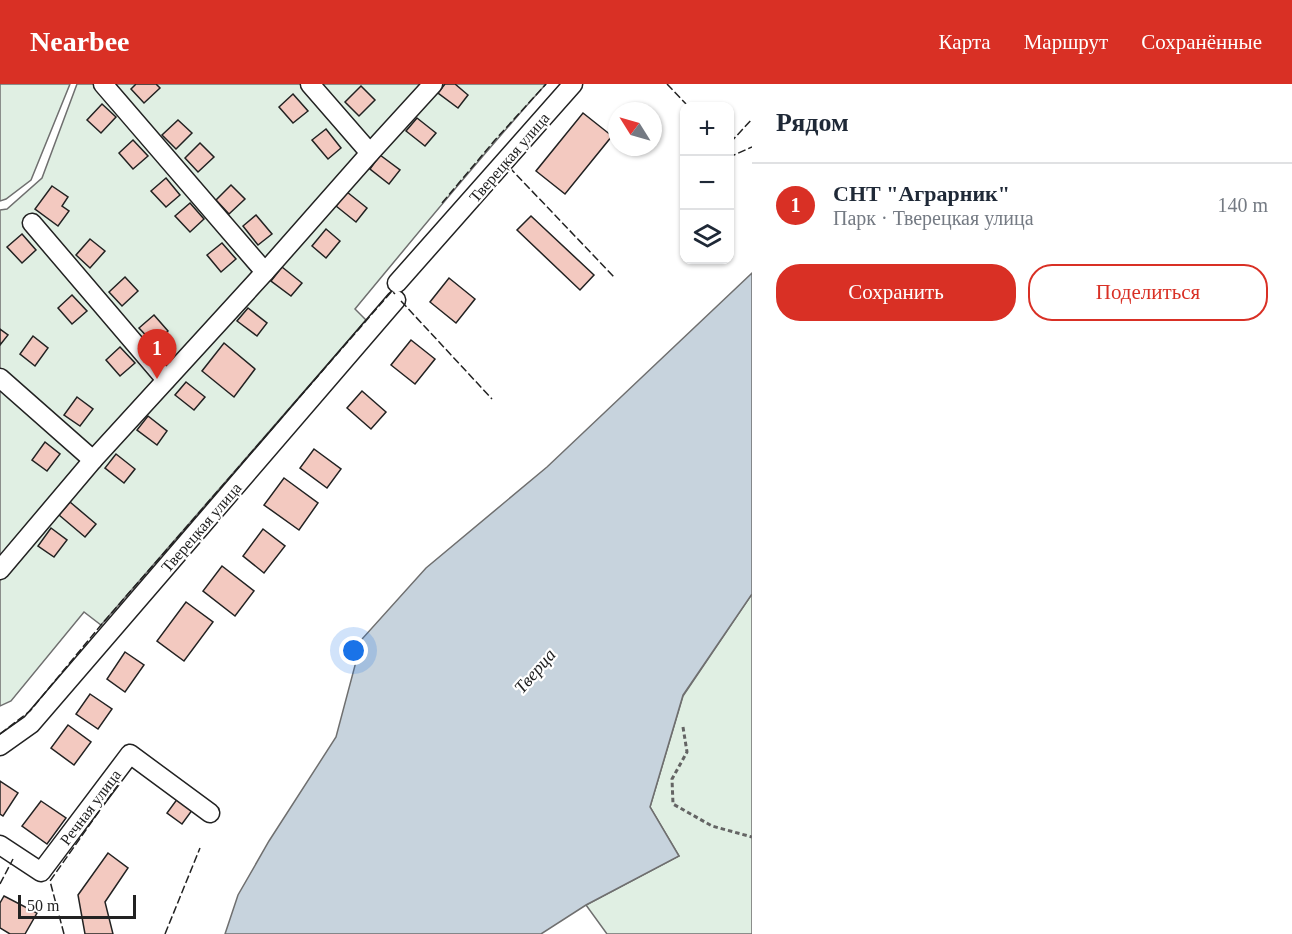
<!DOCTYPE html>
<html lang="ru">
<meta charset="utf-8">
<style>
:root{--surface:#fff;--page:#f6f6f7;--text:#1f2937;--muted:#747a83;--line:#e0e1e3;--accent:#d93025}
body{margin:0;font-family:Georgia,serif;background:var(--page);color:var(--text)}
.controls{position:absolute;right:18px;top:18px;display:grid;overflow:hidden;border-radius:12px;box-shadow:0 2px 4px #0004}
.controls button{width:54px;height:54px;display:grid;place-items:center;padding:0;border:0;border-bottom:2px solid var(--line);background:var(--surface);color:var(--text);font:30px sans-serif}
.compass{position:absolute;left:608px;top:18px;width:54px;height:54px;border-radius:50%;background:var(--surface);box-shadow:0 2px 4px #0004;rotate:307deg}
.scale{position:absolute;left:18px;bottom:15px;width:118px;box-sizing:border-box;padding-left:6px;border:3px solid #222;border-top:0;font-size:16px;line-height:21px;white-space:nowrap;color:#222;-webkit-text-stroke:4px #fff;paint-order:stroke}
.you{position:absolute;left:354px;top:567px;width:21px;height:21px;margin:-15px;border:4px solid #fff;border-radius:50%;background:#1a73e8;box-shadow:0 0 0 9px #1a73e833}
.badge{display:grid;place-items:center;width:39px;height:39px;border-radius:50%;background:var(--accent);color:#fff;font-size:20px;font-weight:700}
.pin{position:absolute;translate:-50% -50px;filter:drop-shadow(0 2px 3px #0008)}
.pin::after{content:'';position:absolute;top:32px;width:21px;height:18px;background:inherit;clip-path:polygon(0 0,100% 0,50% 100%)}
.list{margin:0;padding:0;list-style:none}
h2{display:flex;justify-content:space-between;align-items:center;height:78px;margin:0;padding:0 24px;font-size:26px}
h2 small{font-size:20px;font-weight:400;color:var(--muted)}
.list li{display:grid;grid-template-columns:39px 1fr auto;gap:18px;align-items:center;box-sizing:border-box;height:84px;padding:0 24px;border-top:2px solid var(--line)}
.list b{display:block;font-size:22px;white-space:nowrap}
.list p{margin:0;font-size:20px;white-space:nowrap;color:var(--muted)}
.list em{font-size:20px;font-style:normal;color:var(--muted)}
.actions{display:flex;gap:12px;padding:18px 24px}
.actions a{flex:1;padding:14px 0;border:2px solid var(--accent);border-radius:24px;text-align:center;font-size:21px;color:var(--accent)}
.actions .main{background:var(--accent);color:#fff}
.icon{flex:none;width:33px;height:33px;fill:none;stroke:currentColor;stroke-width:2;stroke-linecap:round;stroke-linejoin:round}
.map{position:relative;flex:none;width:752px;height:850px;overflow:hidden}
header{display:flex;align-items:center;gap:36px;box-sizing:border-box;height:84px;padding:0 30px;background:var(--accent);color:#fff}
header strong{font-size:28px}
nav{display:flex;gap:33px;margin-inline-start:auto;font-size:21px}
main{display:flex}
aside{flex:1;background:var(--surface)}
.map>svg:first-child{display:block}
.green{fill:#e0efe3;stroke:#6f6f6f;stroke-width:1.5}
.water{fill:#c7d3dd;stroke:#6f6f6f;stroke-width:1.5}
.building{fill:#f3c9c0;stroke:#222;stroke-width:1.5}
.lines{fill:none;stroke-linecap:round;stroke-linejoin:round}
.minor-casing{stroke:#222;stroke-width:21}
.path{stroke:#646464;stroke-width:3;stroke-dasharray:4.5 3;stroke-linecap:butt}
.minor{stroke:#fff;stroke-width:18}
.fence{stroke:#222;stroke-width:1.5;stroke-dasharray:8 3;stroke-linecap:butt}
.labels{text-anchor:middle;stroke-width:4.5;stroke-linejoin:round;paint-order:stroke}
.street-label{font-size:16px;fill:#222;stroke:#fff}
.water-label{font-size:18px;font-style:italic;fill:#222;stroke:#fff}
</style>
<header>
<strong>Nearbee</strong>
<nav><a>Карта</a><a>Маршрут</a><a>Сохранённые</a></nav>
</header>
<main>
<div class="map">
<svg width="752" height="850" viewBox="0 0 752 850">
<rect width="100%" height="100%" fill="#fff"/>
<g class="green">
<path d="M0,0H70L31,96L6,115L0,117Z"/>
<path d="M77,0H546C480,73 418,149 355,225L366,236L101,541L84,528L11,617L0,622V126L7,125L42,94Z"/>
<path d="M752,510V850H607L586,821L679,772L650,723L683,612Z"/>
</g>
<path class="water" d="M752,189V510L683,611L650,723L679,772L586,821L541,850H225L238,811L269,757L336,653L362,555L426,484L547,383Z"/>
<g class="building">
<path d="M136,0H156L160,4L144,19L131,5Z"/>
<path d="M445,0H455L468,11L458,24L438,9Z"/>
<path d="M361,2L375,16L359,32L345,18Z"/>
<path d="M293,10L308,27L293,39L279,23Z"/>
<path d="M102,20L116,33L101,49L87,36Z"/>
<path d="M583,29L612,52L565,110L536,87Z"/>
<path d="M417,34L436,49L425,62L406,47Z"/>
<path d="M178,36L192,49L176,65L162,51Z"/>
<path d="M326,45L341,64L328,75L312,56Z"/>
<path d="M133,56L148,72L133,85L119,69Z"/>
<path d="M200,59L214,73L198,88L185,74Z"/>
<path d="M380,71L400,86L389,100L370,85Z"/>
<path d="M166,94L180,111L166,123L151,107Z"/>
<path d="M231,101L245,115L229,130L216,116Z"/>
<path d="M52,102L68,113L62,122L69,127L58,142L35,125Z"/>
<path d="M347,108L367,124L356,138L336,122Z"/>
<path d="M190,119L204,135L190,148L175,132Z"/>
<path d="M256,131L272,150L258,161L243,142Z"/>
<path d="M531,132L594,191L580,206L517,146Z"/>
<path d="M326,145L340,157L326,174L312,162Z"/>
<path d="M22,150L36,166L22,179L7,163Z"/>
<path d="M90,155L105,167L90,184L76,171Z"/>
<path d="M222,159L236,175L221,188L207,171Z"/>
<path d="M282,183L302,199L291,212L271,197Z"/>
<path d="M125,193L138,207L122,222L109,208Z"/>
<path d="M449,194L475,215L456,239L430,218Z"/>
<path d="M72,211L87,227L72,240L58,224Z"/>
<path d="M248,224L267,239L257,252L237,237Z"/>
<path d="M154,231L168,247L154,260L139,244Z"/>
<path d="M0,245L8,251L0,261Z"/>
<path d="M33,252L48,264L35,282L20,270Z"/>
<path d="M411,256L435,275L415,300L391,281Z"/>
<path d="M224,259L255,285L234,313L202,287Z"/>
<path d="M120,263L135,279L120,292L106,276Z"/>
<path d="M186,298L205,313L194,326L175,311Z"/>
<path d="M362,307L386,328L371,345L347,324Z"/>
<path d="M77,313L93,325L80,342L64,331Z"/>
<path d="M148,332L167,347L157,361L137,346Z"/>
<path d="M45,358L60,370L47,387L32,376Z"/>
<path d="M314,365L341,385L327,404L300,384Z"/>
<path d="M116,370L135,385L124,399L105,384Z"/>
<path d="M284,394L318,419L299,446L264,421Z"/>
<path d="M70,418L96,440L85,453L59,431Z"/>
<path d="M51,444L67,456L54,473L38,462Z"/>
<path d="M263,445L285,462L264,489L243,472Z"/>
<path d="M222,482L254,507L235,532L203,507Z"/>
<path d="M186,518L213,538L184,577L157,557Z"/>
<path d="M125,568L144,581L125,608L107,595Z"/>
<path d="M90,610L112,625L98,645L76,630Z"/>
<path d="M68,641L91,658L74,681L51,664Z"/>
<path d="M0,697L18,709L3,732L0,730Z"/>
<path d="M178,714L193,725L182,740L167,729Z"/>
<path d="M41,717L66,734L47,760L22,742Z"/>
<path d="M108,769L128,784L105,818L113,850H85L78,811Z"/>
<path d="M4,812L37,829L25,850H10L0,844V819Z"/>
</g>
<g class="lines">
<g class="minor-casing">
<g id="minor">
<path d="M103,0L265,188"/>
<path d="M310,0L370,69"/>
<path d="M32,139L166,296"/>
<path d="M397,199L573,0"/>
<path d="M0,294L93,376"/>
<path d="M0,486L93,376L265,188L370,69L433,0"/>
<path d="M0,662L31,640L396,216"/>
<path d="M0,761L41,788L130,670L210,729"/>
</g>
</g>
<path class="path" d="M683,643L687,668L672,695L673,720L712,742L752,753"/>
<use href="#minor" class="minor"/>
<g class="fence">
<path d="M667,0L688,22"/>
<path d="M730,59L752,35"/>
<path d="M730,66L734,71L752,63"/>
<path d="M509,83L615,194"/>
<path d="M442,119L495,56L546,0"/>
<path d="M401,217L492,315"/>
<path d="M0,650L30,627L101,541L392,207L395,210"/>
<path d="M0,800L13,775"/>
<path d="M64,850L50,797L119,699"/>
<path d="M165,850L200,764"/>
</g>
</g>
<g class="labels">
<g class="street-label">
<text transform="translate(509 73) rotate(-49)" y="6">Тверецкая улица</text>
<text transform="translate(201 443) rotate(-49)" y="6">Тверецкая улица</text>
<text transform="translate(90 723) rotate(-53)" y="6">Речная улица</text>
</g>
<g class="water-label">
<text transform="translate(535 587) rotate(-49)" y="6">Тверца</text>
</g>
</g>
</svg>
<div class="controls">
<button>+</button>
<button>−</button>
<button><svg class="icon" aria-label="layers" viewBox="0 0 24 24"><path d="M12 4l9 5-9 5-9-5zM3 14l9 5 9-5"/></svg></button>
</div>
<svg class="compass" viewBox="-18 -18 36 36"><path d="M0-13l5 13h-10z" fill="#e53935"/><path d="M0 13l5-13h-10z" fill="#747a83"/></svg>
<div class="scale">50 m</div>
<div class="you"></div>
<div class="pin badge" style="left:157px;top:295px">1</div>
</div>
<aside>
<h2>Рядом<small></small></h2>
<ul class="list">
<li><span class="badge">1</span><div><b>СНТ &quot;Аграрник&quot;</b><p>Парк · Тверецкая улица</p></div><em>140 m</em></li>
</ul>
<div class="actions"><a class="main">Сохранить</a><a>Поделиться</a></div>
</aside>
</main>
